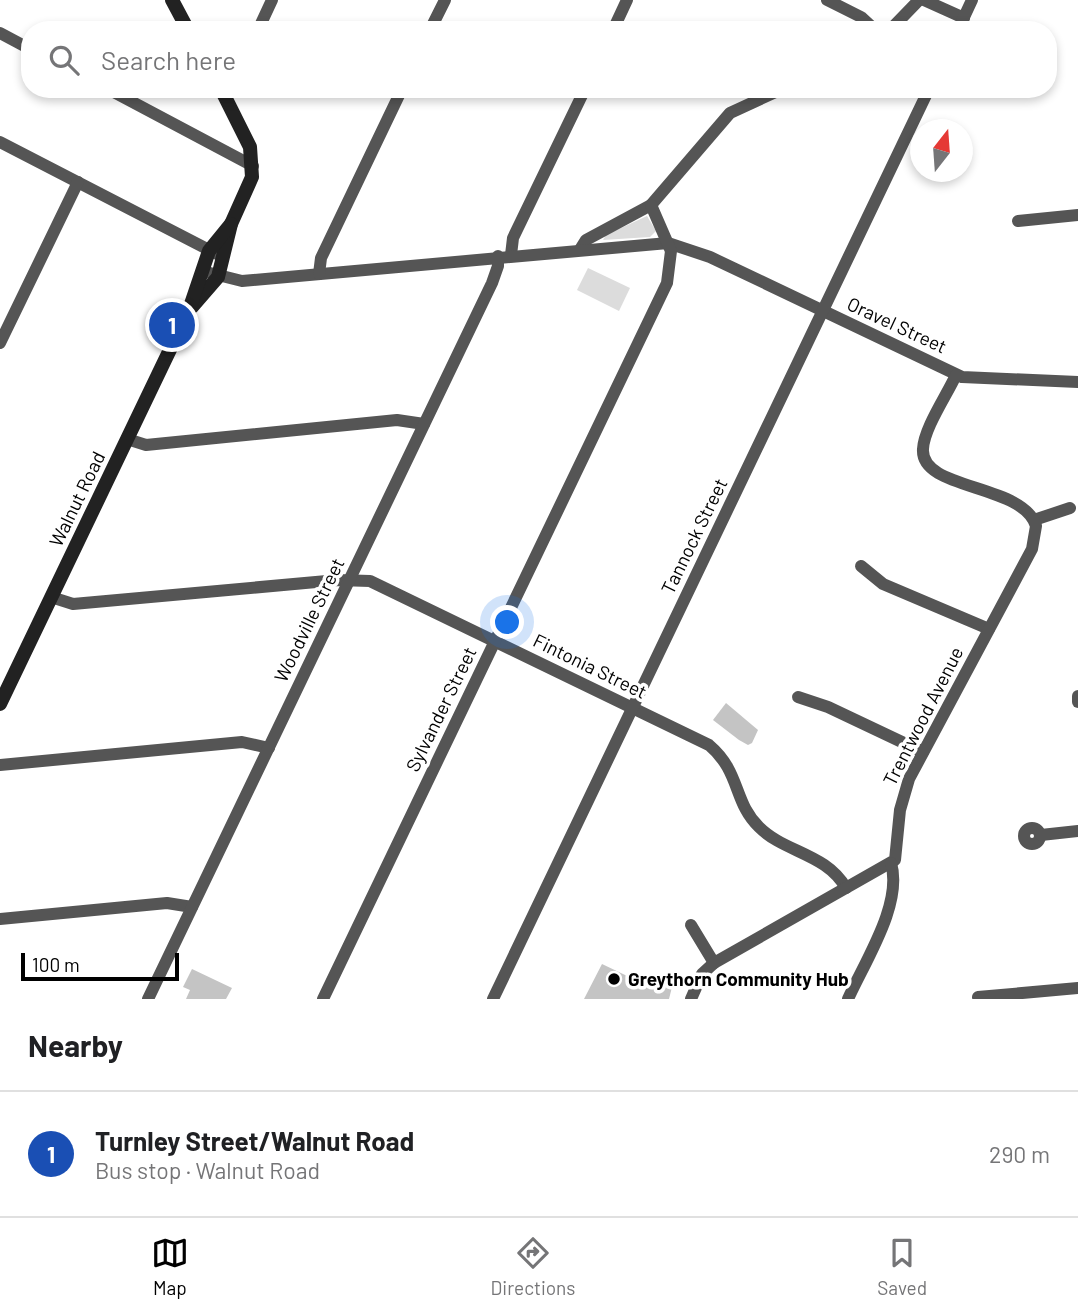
<!DOCTYPE html>
<meta charset="utf-8">
<style>
:root{--surface:#fff;--page:#f6f6f6;--text:#202124;--muted:#757577;--line:#e0e0e0;--accent:#000}
body{margin:0;font-family:Barlow,sans-serif;background:var(--page);color:var(--text)}
.compass{position:absolute;left:910px;top:119px;width:63px;height:63px;border-radius:50%;background:var(--surface);box-shadow:0 4px 10px #0003;rotate:17deg}
.scale{position:absolute;left:21px;bottom:18px;width:158px;box-sizing:border-box;padding-left:7px;border:4px solid #000;border-top:0;font-size:19px;line-height:24px;white-space:nowrap;color:#000;-webkit-text-stroke:5px #fff;paint-order:stroke}
.you{position:absolute;left:508px;top:623px;width:24px;height:24px;margin:-18px;border:5px solid #fff;border-radius:50%;background:#1a73e8;box-shadow:0 0 0 10px #1a73e833}
.badge{display:grid;place-items:center;width:46px;height:46px;border-radius:50%;background:var(--accent);color:#fff;font-size:23px;font-weight:700}
.pin{position:absolute;translate:-50% -50%;border:4px solid #fff;box-shadow:0 2px 7px #0006}
.list{margin:0;padding:0;list-style:none}
h2{display:flex;justify-content:space-between;align-items:center;height:91px;margin:0;padding:0 28px;font-size:30px}
h2 small{font-size:23px;font-weight:400;color:var(--muted)}
.list li{display:grid;grid-template-columns:46px 1fr auto;gap:21px;align-items:center;box-sizing:border-box;height:126px;padding:0 28px;border-top:2px solid var(--line)}
.list b{display:block;font-size:26px;white-space:nowrap}
.list p{margin:0;font-size:23px;white-space:nowrap;color:var(--muted)}
.list em{font-size:23px;font-style:normal;color:var(--muted)}
.icon{flex:none;width:38px;height:38px;fill:none;stroke:currentColor;stroke-width:2;stroke-linecap:round;stroke-linejoin:round}
.map{position:relative;flex:none;width:1078px;height:999px;overflow:hidden}
.search{position:absolute;background:var(--surface);box-shadow:0 4px 10px #0003;left:21px;right:21px;top:21px;height:77px;display:flex;align-items:center;gap:18px;box-sizing:border-box;padding:0 24px;border-radius:28px;color:var(--muted);font-size:26px}
.sheet{height:217px;background:var(--surface)}
nav{display:flex;justify-content:space-around;align-items:center;box-sizing:border-box;height:98px;border-top:2px solid var(--line);background:var(--surface);font-size:19px;color:var(--muted)}
nav a{display:grid;justify-items:center;gap:4px}
nav .on{color:var(--accent)}
.map>svg:first-child{display:block}
.green{fill:#dcdcdc}
.building{fill:#c4c4c4}
.lines{fill:none;stroke-linecap:round;stroke-linejoin:round}
.street{stroke:#555;stroke-width:12}
.secondary{stroke:#222;stroke-width:14}
.poi-dot{fill:#000;stroke:#fff;stroke-width:2.5}
.labels{text-anchor:middle;stroke-width:7;stroke-linejoin:round;paint-order:stroke}
.street-label{font-size:19px;fill:#000;stroke:#fff}
.poi-label{font-size:19px;font-weight:bold;fill:#000;stroke:#fff;text-anchor:start}
</style>
<div class="map">
<svg width="1078" height="999" viewBox="0 0 1078 999">
<rect width="100%" height="100%" fill="#fff"/>
<g class="green">
<path d="M647,216L656,231L650,237L603,240L606,235Z"/>
<path d="M588,268L630,288L619,311L577,290Z"/>
</g>
<g class="building">
<path d="M726,703L758,730L752,743L748,745L739,740L713,720Z"/>
<path d="M602,964L644,984L648,976L672,987L669,999H584Z"/>
<path d="M192,969L232,988L226,999H186L190,990L183,987Z"/>
</g>
<g class="lines">
<g class="street">
<path d="M827,0L861,17L875,30"/>
<path d="M924,0L964,18"/>
<path d="M258,30L272,0"/>
<path d="M430,30L445,0"/>
<path d="M613,30L627,0"/>
<path d="M890,30L919,0"/>
<path d="M958,30L972,0"/>
<path d="M0,33L30,49"/>
<path d="M108,89L253,166"/>
<path d="M0,142L217,254"/>
<path d="M1018,221L1078,215"/>
<path d="M581,248L586,240L651,205L730,113L782,89"/>
<path d="M511,255L513,238L585,89"/>
<path d="M202,271L242,281L668,243L710,257L962,377L1078,382"/>
<path d="M319,274L321,258L402,89"/>
<path d="M0,343L78,182"/>
<path d="M127,439L146,445L397,420L424,424"/>
<path d="M1034,520L1070,508"/>
<path d="M861,566L883,584L989,629"/>
<path d="M51,597L73,604L338,580L370,581L709,745C741,772 733,802 759,827C785,853 826,853 846,888"/>
<path d="M1078,696V702"/>
<path d="M798,697L828,707L923,752"/>
<path d="M0,765L242,742L269,748"/>
<circle cx="1032" cy="836" r="8"/>
<path d="M1041,835L1078,831"/>
<path d="M0,919L167,903L192,907"/>
<path d="M691,925L714,963"/>
<path d="M978,997L1078,988"/>
<path d="M148,999L492,283L498,266V256"/>
<path d="M323,999L667,283L671,251L651,205"/>
<path d="M493,999L929,89"/>
<path d="M691,999L702,974L714,963L895,860L900,810L909,779L1032,549L1036,526C1023,483 920,491 923,449C924,428 947,395 956,375"/>
<path d="M848,999C865,961 903,904 891,863"/>
</g>
<g class="secondary">
<path d="M172,0L188,30"/>
<path d="M192,307L218,277L231,224L252,177L250,147L221,89"/>
<path d="M0,704L189,310L209,251L231,224"/>
</g>
</g>
<circle class="poi-dot" cx="614" cy="979" r="7"/>
<g class="labels">
<g class="street-label">
<text transform="translate(897 325) rotate(25)" y="7">Oravel Street</text>
<text transform="translate(77 499) rotate(-64)" y="7">Walnut Road</text>
<text transform="translate(694 536) rotate(-64)" y="7">Tannock Street</text>
<text transform="translate(309 620) rotate(-64)" y="7">Woodville Street</text>
<text transform="translate(590 666) rotate(26)" y="7">Fintonia Street</text>
<text transform="translate(441 709) rotate(-64)" y="7">Sylvander Street</text>
<text transform="translate(923 716) rotate(-63)" y="7">Trentwood Avenue</text>
</g>
<g class="poi-label">
<text x="628" y="986">Greythorn Community Hub</text>
</g>
</g>
</svg>
<svg class="compass" viewBox="-18 -18 36 36"><path d="M0-13l5 13h-10z" fill="#e53935"/><path d="M0 13l5-13h-10z" fill="#757577"/></svg>
<div class="scale">100 m</div>
<div class="you"></div>
<div class="pin badge" style="left:172px;top:325px;background:#1a4fb4">1</div>
<div class="search"><svg class="icon" aria-label="search" viewBox="0 0 24 24"><circle cx="10" cy="10" r="6"/><path d="M15 15l6 6"/></svg>Search here</div>
</div>
<section class="sheet">
<h2>Nearby<small></small></h2>
<ul class="list">
<li><span class="badge" style="background:#1a4fb4">1</span><div><b>Turnley Street/Walnut Road</b><p>Bus stop · Walnut Road</p></div><em>290 m</em></li>
</ul>
</section>
<nav>
<a class="on"><svg class="icon" aria-label="map" viewBox="0 0 24 24"><path d="M3 6l6-2 6 2 6-2v14l-6 2-6-2-6 2zM9 4v14M15 6v14"/></svg>Map</a>
<a><svg class="icon" aria-label="directions" viewBox="0 0 24 24"><path d="M12 3l9 9-9 9-9-9zM9 14v-3h6M13 9l2 2-2 2"/></svg>Directions</a>
<a><svg class="icon" aria-label="saved" viewBox="0 0 24 24"><path d="M7 4h10v16l-5-4-5 4z"/></svg>Saved</a>
</nav>
